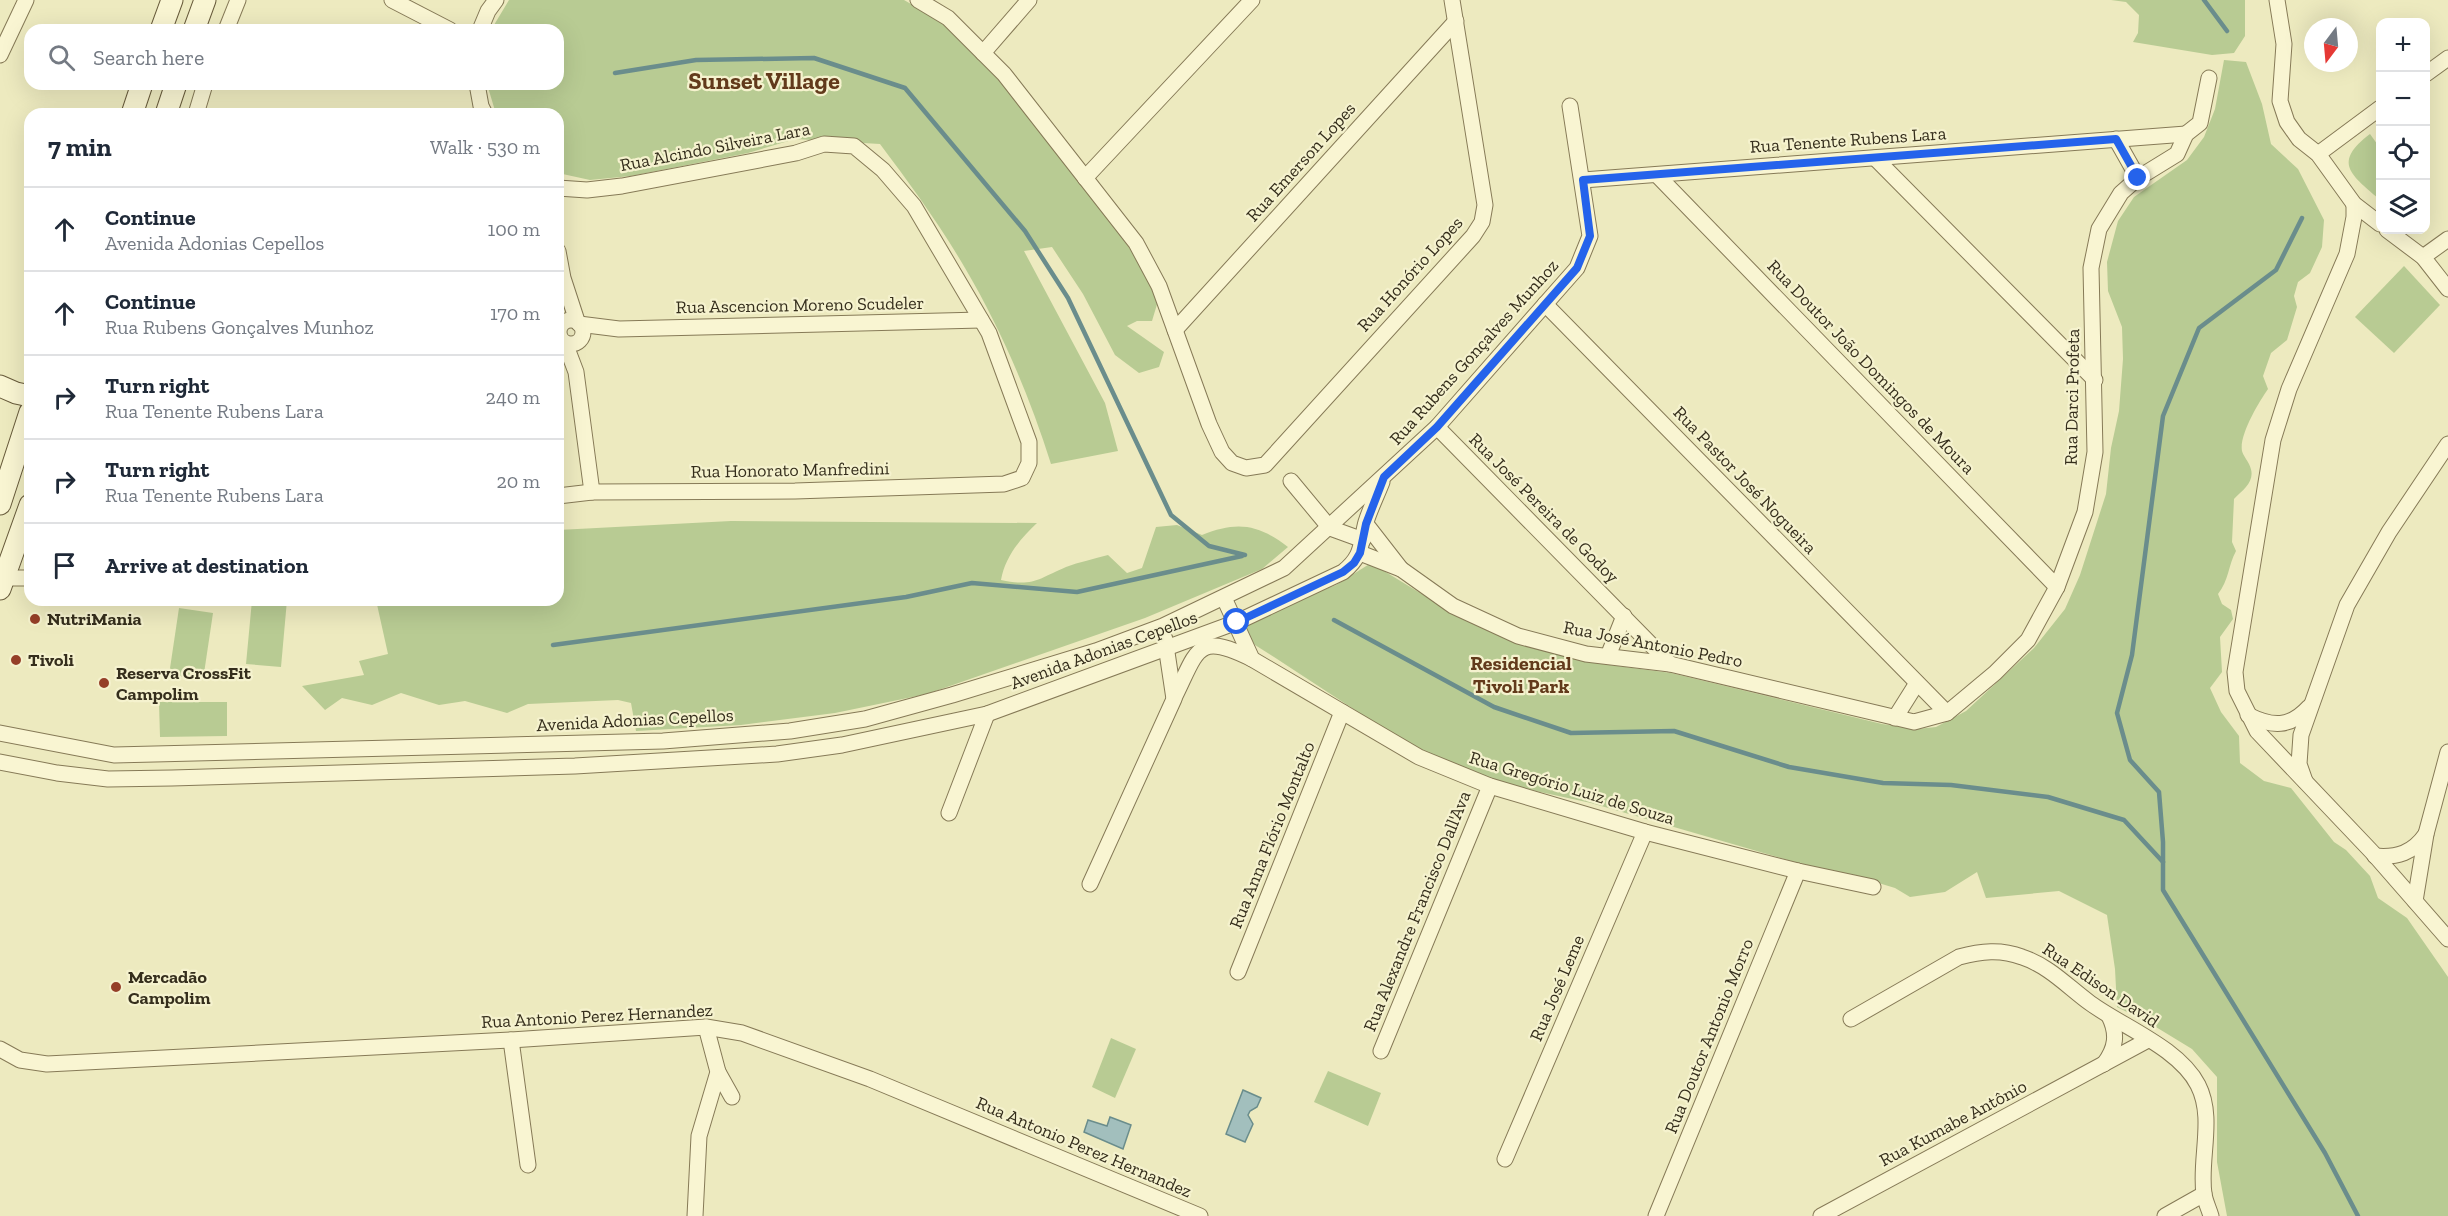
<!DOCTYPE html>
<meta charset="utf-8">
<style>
:root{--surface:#fff;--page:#f6f6f7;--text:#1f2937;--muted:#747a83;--line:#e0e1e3}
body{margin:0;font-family:"Zilla Slab",serif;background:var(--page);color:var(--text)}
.controls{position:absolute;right:18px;top:18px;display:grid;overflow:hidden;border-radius:12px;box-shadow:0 6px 24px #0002}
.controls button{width:54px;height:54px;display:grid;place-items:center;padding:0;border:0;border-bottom:2px solid var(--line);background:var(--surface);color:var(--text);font:30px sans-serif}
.compass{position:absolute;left:2304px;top:18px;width:54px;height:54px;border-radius:50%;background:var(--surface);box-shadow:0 6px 24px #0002;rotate:196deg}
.stop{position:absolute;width:18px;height:18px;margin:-14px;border:4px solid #2563eb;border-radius:50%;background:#fff}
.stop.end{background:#2563eb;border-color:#fff;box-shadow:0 2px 6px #0008}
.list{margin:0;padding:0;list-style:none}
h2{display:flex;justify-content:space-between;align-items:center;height:78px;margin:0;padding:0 24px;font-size:26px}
h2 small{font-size:20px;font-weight:400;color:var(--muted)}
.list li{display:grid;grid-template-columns:39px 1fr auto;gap:18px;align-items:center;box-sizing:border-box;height:84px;padding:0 24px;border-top:2px solid var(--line)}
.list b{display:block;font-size:22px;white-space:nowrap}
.list p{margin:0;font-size:20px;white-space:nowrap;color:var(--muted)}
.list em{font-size:20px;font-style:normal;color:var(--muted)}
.icon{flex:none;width:33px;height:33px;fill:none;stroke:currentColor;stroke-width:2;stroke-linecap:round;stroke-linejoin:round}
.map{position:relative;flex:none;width:2448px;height:1216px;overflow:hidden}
.search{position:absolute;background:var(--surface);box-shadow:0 6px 24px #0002;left:24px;top:24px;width:540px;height:66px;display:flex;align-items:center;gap:15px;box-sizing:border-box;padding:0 21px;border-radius:18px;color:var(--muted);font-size:22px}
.panel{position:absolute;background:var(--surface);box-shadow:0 6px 24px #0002;left:24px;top:108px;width:540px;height:498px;border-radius:18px}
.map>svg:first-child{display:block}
.green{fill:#b8cb93}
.water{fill:#a2bfbd;stroke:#6a8d8c;stroke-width:1.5}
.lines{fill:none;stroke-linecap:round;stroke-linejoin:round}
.stream{stroke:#6a8d8c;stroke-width:4.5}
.minor-casing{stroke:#867a57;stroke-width:17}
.secondary-casing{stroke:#685b3b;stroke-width:23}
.minor{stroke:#f9f5d2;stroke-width:15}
.secondary{stroke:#f9f5d2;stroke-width:21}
.route{stroke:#2563eb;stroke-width:8}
.poi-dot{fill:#953f28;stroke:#f5f2ce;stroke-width:2}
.labels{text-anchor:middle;stroke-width:4.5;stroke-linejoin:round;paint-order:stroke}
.street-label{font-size:18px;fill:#352e1c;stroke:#f5f2ce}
.poi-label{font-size:18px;font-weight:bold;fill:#352e1c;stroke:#f5f2ce;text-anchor:start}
.neighbourhood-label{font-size:20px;font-weight:bold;fill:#623a1b;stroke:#f5f2ce}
.district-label{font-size:24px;font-weight:bold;fill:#623a1b;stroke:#f5f2ce}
</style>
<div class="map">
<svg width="2448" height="1216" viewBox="0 0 2448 1216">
<rect width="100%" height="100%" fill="#edeabf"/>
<g class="green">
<path d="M509,0H904L946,24L997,76L1103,210L1139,262L1158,301L1152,321H1137L1127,326L1164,352L1159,367L1139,373L1115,355L1083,294L1052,247L1024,251L1105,403L1118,451L1051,464C1030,397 1001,329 965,268C940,225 910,184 880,144L795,139L748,153L631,176L590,180L558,173V114H496L487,84H558V30H491Z"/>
<path d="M2111,0H2245V36L2234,53L2212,55L2133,42L2138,33L2139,15L2126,2Z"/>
<path d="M2224,60L2246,62L2262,104L2271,144L2298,169L2324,220L2322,247L2310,273L2298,282L2294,296L2297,307L2287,340L2271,353L2263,376L2268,389C2259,402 2239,435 2242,451C2243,455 2247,460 2249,464C2257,480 2245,488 2234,499L2232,542L2236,551C2228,566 2229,580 2218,594L2222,604L2231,610L2233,619L2220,637L2222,672L2210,688L2221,712L2239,736L2240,763L2264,781L2291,788L2334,842L2346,850L2370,876L2378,898L2407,918L2448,977V1216H2227L2217,1162V1077L2192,1049L2151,1024L2117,1007L2115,969L2107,915L2059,891L1986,898L1977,872L1945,892L1910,897L1895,888L1872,881L1791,861L1591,803L1508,785L1419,752L1274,657L1255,645L1245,630L1251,618L1336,585L1371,563L1448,610L1551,652L1610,665L1671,673L1882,724L1917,729L1936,727L1966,711L2034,648L2065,609L2080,575L2106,494L2111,448L2119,411L2123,359L2122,327L2108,291L2107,262L2118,221L2134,197L2187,160L2204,137L2215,109Z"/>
<path d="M2370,134L2380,148V197L2378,198C2350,174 2333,162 2370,134Z"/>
<path d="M2404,266L2440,305L2394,353L2355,317Z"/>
<path d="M731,521L1037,523C1020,539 1005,557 1001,580C1033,587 1038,579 1066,567C1079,562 1094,559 1108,555L1127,573L1142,568L1156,527L1177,525L1202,535C1237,521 1258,524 1288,547L1262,569L1145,618L927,694L835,713L741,725L636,731L631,703L618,700L528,704L507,713L465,701L439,705L401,693L372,705L342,698L325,710L302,686L364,675L359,661L388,654L376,600H558V530Z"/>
<path d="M252,600H287L281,667L246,664Z"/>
<path d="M179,608L213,613L203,680L169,675Z"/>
<path d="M159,702H227V736L160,737Z"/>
<path d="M1111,1038L1136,1049L1115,1098L1092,1087Z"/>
<path d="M1328,1071L1381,1093L1368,1126L1314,1102Z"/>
</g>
<g class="water">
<path d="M1243,1090L1261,1098L1257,1107L1250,1111L1248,1115L1253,1124L1245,1142L1226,1134Z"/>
<path d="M1110,1117L1131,1125L1123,1149L1084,1132L1088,1120L1107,1126Z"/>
</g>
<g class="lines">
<g class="stream">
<path d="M2204,0L2227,31"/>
<path d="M615,73L696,60L814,58L905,88L1025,231L1068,298L1171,515L1209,546L1245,555"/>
<path d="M2302,218L2276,270L2199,328L2163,416L2132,655L2117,713L2130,760L2159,792L2163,842V890L2325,1153L2358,1216"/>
<path d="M1334,620L1494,707L1571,733L1674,731L1789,767L1883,783L1951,785L2048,797L2124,820L2163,862"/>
<path d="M553,645L906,597L972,583L1077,592L1242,556"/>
</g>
<g class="minor-casing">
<g id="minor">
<path d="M392,0L450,30"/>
<path d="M918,0L948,18L1004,74L1136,243L1159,286L1209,424L1222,452L1232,463L1246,468L1265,465L1473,236L1482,222L1485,205L1452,0"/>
<path d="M2277,0L2284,44L2280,101L2287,122L2299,139L2318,154L2354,204L2380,224"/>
<path d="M226,30L238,0"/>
<path d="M480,30L488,11L496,0"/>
<path d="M983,53L1029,0"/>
<path d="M0,55L26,0"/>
<path d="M2426,74L2448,58"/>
<path d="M477,84L481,106L485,114"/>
<path d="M196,114L205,84"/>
<path d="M2116,139L2138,178"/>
<path d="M2318,154L2380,108"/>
<path d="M1875,158L2095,380"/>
<path d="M1657,175L2057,587"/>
<path d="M1085,178L1252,0"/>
<path d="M1583,180L2186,134"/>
<path d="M558,188L587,190L622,186L796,153L824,144L854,146L883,170L914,206L989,333L1029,442V463L1022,478L1004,484L795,491L592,492L558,496"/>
<path d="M2354,204V217L2347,254L2289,389L2273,440L2235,672L2237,691L2257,731L2372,852L2448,939"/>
<path d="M2387,230L2423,257L2448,289"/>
<path d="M558,251L563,278L577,321"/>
<path d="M2423,257L2448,239"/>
<path d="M1545,304L1947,713"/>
<circle cx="571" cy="332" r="12"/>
<path d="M579,324L619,329L981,320"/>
<path d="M1175,330L1456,21"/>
<path d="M565,343L576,372L592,492"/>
<path d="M1437,427L1670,664"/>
<path d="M1291,481L1330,528L1363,540"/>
<path d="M1366,524L1401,569"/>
<path d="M1360,553L1401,569L1453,606L1518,636L1586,654L1670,664L1914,722L1947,713L1995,673L2028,640L2057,587L2085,512L2095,452L2091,268L2099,229L2121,193L2138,178L2177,154L2186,134L2200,123L2209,78"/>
<path d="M4,578H30"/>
<path d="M1224,598L1252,659L1419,757L1490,786L1645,832L1798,871L1873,887"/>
<path d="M1608,656L1624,616"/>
<path d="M1174,698C1198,650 1196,631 1252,659"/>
<path d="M2248,715C2272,727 2290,728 2309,707"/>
<path d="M1895,718L1917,683"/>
<path d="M0,733L114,755L663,741L790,731L865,719L952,695L1096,651L1163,626L1284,568L1437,427L1577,268L1590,236L1570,106"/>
<path d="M0,762L57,773L108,779L172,778L575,766L777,754L842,745L987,714L1237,622L1343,572C1363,556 1360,545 1366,522C1370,509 1377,495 1382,482"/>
<path d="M2305,781L2299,764L2301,735L2347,605L2389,532L2448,444"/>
<path d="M949,813L987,714"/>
<path d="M2375,856C2397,858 2413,853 2426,834"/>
<path d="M1090,884L1174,699L1165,639"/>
<path d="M2415,901L2426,834L2448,752"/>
<path d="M1238,972L1342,712"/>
<path d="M1851,1019L1959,957C1981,951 2001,949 2022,957C2049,966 2067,986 2090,1003C2123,1027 2179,1048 2198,1085C2215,1118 2199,1159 2204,1194C2205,1201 2209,1209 2211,1216"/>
<path d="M511,1040L528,1165"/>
<path d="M0,1049L20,1060L47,1064L511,1040L706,1027L742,1033L870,1079L1200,1216"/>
<path d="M1381,1051L1490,786"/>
<path d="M2104,1064C2116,1048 2118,1034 2109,1016"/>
<path d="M718,1072L732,1097"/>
<path d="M1505,1159L1645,832"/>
<path d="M695,1216L699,1136L718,1072L706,1027"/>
<path d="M1656,1216L1798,871"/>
<path d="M1821,1216L2148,1040"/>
<path d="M2165,1216L2204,1194"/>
</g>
</g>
<g class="secondary-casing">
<g id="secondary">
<path d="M161,30L172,0"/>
<path d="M194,30L205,0"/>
<path d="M132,114L142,84"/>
<path d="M166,114L176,84"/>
<path d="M0,386L16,393L30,396"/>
<path d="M0,504L30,412"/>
<path d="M0,589L30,505"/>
</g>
</g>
<use href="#minor" class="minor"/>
<use href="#secondary" class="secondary"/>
</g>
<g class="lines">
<path class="route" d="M1237,622L1343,572L1354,563L1360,553L1366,524L1384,477L1437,427L1577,268L1590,236L1583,180L2116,139L2138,178"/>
</g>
<g class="poi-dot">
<circle cx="35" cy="619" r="6"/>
<circle cx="16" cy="660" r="6"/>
<circle cx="104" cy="683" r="6"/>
<circle cx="116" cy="987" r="6"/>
</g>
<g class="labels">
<g class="street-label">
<text transform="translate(1848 140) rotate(-4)" y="6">Rua Tenente Rubens Lara</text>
<text transform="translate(715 147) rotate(-11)" y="6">Rua Alcindo Silveira Lara</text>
<text transform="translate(1301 162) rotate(-48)" y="6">Rua Emerson Lopes</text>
<text transform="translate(1410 274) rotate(-48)" y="6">Rua Honório Lopes</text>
<text transform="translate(800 305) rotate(-1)" y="6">Rua Ascencion Moreno Scudeler</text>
<text transform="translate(1474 352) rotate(-48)" y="6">Rua Rubens Gonçalves Munhoz</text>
<text transform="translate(1871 367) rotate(46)" y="6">Rua Doutor João Domingos de Moura</text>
<text transform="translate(2072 397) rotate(-89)" y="6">Rua Darci Profeta</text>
<text transform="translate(790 470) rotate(-1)" y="6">Rua Honorato Manfredini</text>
<text transform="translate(1745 480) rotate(46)" y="6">Rua Pastor José Nogueira</text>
<text transform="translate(1544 508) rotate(45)" y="6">Rua José Pereira de Godoy</text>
<text transform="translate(1653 644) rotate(11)" y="6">Rua José Antonio Pedro</text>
<text transform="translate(1104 650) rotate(-20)" y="6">Avenida Adonias Cepellos</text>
<text transform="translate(635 720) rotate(-3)" y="6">Avenida Adonias Cepellos</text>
<text transform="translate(1572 788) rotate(17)" y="6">Rua Gregório Luiz de Souza</text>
<text transform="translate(1272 835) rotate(-68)" y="6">Rua Anna Flório Montalto</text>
<text transform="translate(1417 911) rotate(-68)" y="6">Rua Alexandre Francisco Dall'Ava</text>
<text transform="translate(2101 985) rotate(34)" y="6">Rua Edison David</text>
<text transform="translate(1557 988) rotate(-67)" y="6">Rua José Leme</text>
<text transform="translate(597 1016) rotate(-3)" y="6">Rua Antonio Perez Hernandez</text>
<text transform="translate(1709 1036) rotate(-68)" y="6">Rua Doutor Antonio Morro</text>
<text transform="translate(1953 1123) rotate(-28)" y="6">Rua Kumabe Antônio</text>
<text transform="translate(1084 1147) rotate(23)" y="6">Rua Antonio Perez Hernandez</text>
</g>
<g class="poi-label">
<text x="47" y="625">NutriMania</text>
<text x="28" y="666">Tivoli</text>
<text x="116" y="679">Reserva CrossFit<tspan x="116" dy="21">Campolim</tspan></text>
<text x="128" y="983">Mercadão<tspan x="128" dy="21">Campolim</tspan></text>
</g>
<g class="neighbourhood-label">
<text x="1521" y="670">Residencial<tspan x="1521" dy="23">Tivoli Park</tspan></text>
</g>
<g class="district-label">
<text x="764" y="89">Sunset Village</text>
</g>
</g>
</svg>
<div class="controls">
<button>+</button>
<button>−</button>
<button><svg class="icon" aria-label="locate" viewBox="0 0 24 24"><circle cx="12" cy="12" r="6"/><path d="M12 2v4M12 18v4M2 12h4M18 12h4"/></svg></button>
<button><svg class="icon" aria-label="layers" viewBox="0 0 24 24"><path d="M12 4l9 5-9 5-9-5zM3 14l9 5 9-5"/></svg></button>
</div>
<svg class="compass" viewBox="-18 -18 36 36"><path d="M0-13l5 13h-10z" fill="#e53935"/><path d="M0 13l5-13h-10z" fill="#747a83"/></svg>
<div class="stop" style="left:1237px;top:622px"></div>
<div class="stop end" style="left:2138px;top:178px"></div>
<div class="search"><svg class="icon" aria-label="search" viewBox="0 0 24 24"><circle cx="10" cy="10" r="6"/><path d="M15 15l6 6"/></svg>Search here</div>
<section class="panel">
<h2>7 min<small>Walk · 530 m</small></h2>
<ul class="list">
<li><svg class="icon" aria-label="ahead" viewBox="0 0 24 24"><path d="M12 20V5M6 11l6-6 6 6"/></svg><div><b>Continue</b><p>Avenida Adonias Cepellos</p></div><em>100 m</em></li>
<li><svg class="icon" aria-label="ahead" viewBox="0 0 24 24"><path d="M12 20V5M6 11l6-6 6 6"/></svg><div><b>Continue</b><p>Rua Rubens Gonçalves Munhoz</p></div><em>170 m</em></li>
<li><svg class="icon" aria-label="right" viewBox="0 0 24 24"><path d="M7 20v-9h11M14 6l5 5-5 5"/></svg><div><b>Turn right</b><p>Rua Tenente Rubens Lara</p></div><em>240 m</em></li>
<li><svg class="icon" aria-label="right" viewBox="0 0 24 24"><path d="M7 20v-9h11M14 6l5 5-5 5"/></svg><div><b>Turn right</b><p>Rua Tenente Rubens Lara</p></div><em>20 m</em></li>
<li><svg class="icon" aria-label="arrive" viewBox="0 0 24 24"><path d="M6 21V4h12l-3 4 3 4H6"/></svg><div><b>Arrive at destination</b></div></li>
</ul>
</section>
</div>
